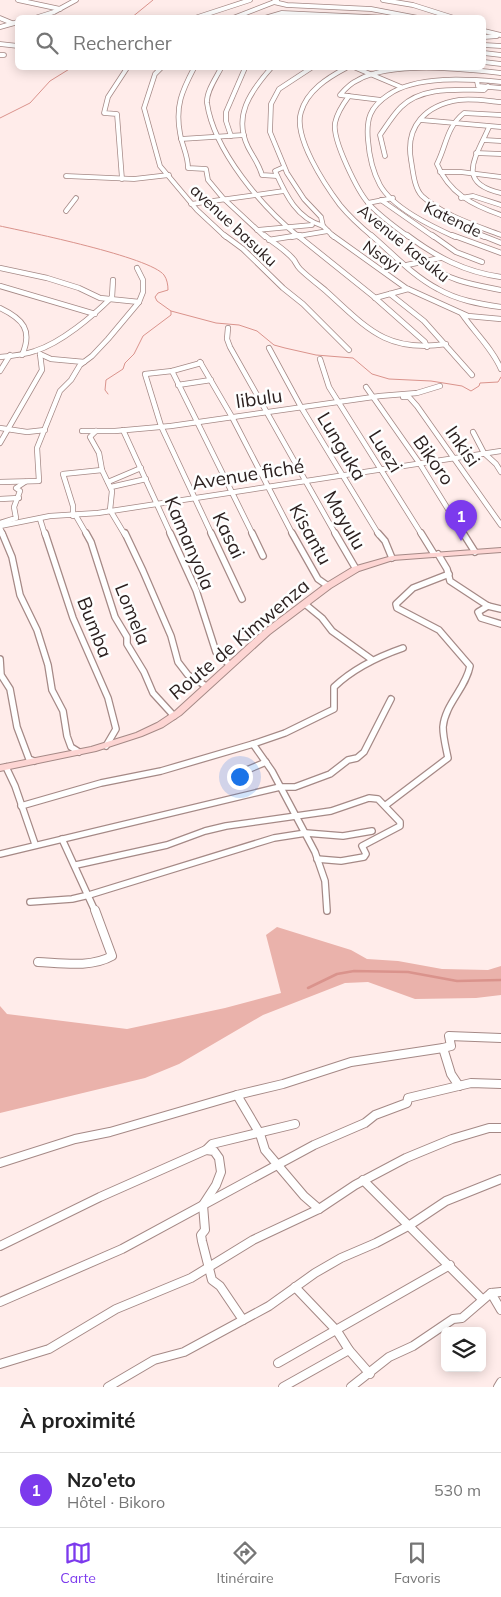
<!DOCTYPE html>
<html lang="fr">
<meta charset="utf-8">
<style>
:root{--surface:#fff;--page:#f6f6f6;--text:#222;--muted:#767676;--line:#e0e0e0;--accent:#7c3aed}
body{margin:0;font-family:Mulish,sans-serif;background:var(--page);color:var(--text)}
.controls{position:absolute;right:15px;bottom:15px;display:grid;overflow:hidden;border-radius:8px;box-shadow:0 2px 12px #0003}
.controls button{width:45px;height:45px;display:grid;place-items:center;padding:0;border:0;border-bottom:1px solid var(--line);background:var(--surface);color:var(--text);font:25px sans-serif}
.you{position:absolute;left:239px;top:776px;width:18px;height:18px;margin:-12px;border:4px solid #fff;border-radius:50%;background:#1a73e8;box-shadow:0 0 0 8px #1a73e833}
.badge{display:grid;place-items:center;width:32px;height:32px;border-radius:50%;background:var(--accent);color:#fff;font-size:16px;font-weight:700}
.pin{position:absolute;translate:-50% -41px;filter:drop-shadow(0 1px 2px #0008)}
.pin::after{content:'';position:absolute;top:26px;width:18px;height:15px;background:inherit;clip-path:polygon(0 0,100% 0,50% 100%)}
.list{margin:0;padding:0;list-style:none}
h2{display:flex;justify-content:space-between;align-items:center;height:65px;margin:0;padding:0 20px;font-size:21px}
h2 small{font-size:16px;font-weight:400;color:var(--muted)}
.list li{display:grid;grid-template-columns:32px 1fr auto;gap:15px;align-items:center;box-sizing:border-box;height:75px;padding:0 20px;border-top:1px solid var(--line)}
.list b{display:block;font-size:19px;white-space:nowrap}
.list p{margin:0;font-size:16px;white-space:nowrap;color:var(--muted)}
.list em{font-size:16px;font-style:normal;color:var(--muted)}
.icon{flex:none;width:28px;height:28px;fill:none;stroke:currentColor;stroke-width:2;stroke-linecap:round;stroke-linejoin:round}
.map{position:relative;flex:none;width:501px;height:1387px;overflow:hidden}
.search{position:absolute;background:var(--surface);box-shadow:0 2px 12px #0003;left:15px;right:15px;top:15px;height:55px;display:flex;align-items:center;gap:12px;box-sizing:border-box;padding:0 18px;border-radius:8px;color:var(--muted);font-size:19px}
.sheet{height:140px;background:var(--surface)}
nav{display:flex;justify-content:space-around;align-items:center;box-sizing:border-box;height:70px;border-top:1px solid var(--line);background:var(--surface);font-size:14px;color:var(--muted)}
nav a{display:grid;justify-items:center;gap:2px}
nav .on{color:var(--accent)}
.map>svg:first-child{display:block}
.green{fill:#eab2ab}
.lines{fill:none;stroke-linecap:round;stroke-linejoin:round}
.stream-far1{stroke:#da938c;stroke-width:1}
.stream{stroke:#da938c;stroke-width:2.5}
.street-far3-casing{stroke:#a58986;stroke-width:5.5}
.street-far2-casing{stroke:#a58986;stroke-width:6}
.street-far1-casing{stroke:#a58986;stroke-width:8}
.street-casing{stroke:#a58986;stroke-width:10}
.secondary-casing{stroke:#a58986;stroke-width:2}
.street-far3{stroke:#fff;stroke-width:4}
.street-far2{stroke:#fff;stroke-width:4.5}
.street-far1{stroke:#fff;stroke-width:5.5}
.street{stroke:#fff;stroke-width:8}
.secondary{fill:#fdd5d3;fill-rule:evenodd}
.labels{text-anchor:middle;stroke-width:5;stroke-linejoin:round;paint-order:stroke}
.far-street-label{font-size:16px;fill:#2c2120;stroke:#fefefe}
.street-label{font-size:19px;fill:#2c2120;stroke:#fefefe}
</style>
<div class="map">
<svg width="501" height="1387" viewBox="0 0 501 1387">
<rect width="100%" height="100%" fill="#ffecea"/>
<path class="green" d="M277,927L351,950L367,959L398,961L442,969L488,970L501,966V995L476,998L415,999L368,982L345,983L263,1015L179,1064L145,1078L0,1113V1006L7,1014L127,1029L225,1008L281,993L266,935Z"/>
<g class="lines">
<g class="stream-far1">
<path d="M131,18L153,0"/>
<path d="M0,118L30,103L50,81L71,68"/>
<path d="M0,226C28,232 150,257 164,275C167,279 168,285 168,290L158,293L155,297L157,301L171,311V315L143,336L134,354L125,363L123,369L106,380L105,390L108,394"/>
<path d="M171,311L216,323L239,325L257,331L274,345L285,348L316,355L353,358L372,374L389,379L431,381L462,386L471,391L479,386L480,383L498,382L501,377"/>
</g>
<path class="stream" d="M308,988L337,974L354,971L408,972L457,981L501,980"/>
<g class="street-far3-casing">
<g id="street-far3">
<path d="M18,0L60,9"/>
<path d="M383,0L413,5L454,18"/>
<path d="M274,2L287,5L371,9L418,18"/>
<path d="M0,18L12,23"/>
<path d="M35,18L54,12L76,0"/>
<path d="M195,18L250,0"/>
<path d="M233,18L277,1"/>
<path d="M265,18L282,13L390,18"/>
<path d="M0,27L18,22"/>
<path d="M484,31L501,35"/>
<path d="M484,37L497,36"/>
<path d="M0,44L18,46"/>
<path d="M484,45L501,46"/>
<path d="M484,53L501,55"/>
<path d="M0,55H4"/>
<path d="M484,62L501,64"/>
<path d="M161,68L155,74L144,108L160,166L197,210L226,237"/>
<path d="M194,68C182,91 175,106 180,133C182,146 188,155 188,168L206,169L208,180L223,198L265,237"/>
<path d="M221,68C216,78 206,92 207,103C214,151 262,207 299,237"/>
<path d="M271,68C250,92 233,116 248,147C253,157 259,164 262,175L277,176"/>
<path d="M311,68L279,89L271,104L270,132L287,173L304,199L321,217L323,226L334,237"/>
<path d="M346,68C327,78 307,91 301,112C293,137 325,185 340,205C349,216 361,227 373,237"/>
<path d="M356,68L401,87"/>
<path d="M477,81L478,86L501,88"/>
<path d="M349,96C343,104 337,113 335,123C332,140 358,192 369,204C381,217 395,227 409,237"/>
<path d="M381,100L340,95C345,89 351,83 358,80C392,61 463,69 501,73"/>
<path d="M501,102C488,101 472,98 459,100C426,105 405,126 411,160C413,171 414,188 422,196C444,216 475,225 501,235"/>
<path d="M501,115L464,113C446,128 447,144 437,164C449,193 472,205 501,215"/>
<path d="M421,120L501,127"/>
<path d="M489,127C476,157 455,183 501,193"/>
<path d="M231,136L226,121V112L245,68"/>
<path d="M181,139L244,135"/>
<path d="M484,140L501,141"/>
<path d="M476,153L501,154"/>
<path d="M385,156L380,135C387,125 393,115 401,107C422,86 457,90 484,90L488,86"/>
<path d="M284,167L275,171C286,195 296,218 323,226"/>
<path d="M440,172H461L501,177"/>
<path d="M66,176L134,179L169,175"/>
<path d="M122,179L117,114L104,113L108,97L127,68"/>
<path d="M461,198L473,196L501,205"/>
<path d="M381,200L434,237"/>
<path d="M368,203L393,198"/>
<path d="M191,204L284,191"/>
<path d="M66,211L76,198"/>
<path d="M257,230L312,225"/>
<path d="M472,232L484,237"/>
<path d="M292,237L328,231"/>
<path d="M455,237C431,226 393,208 380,185C373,172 369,154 368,140C366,119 370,107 388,95C416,75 469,79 501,82"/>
</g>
</g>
<g class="street-far2-casing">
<g id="street-far2">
<path d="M224,235L243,249L283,288L303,304L349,350"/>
<path d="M264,235C273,243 286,250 294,260C296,263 297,266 300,269C308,277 318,284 326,291C367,328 386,353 446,344"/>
<path d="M297,235L373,296L425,342L427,347"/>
<path d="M332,235L406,288L468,316L501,319"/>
<path d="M371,235C392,253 413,276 438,289C457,300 479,304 501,307"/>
<path d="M407,235C436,257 465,272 501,277"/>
<path d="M432,235L456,252L482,262"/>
<path d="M452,235L501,253"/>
<path d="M481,235L501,243"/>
<path d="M269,240L300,235"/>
<path d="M427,262C446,281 475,285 501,290"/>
<path d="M407,265L440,258"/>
<path d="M0,268L47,278L79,288L100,298L139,302"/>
<path d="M0,286L95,314"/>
<path d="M390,294L424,321L472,375"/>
<path d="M375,298L408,289"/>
<path d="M0,308C23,319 33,330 22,355"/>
<path d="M462,314C475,333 492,348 501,369"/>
<path d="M228,328L227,339L230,347L336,535"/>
<path d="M269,348L301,407L379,535"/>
<path d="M40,354L51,359L84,362"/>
<path d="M0,357C12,356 24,355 35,351C61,343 93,316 112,297L113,280"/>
<path d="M320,359L329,387L422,535"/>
<path d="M200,362L232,417L293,535"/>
<path d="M201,363L172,371L145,374L161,426L212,535"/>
<path d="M0,371L10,355"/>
<path d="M172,371L253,535"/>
<path d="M178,385L211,380"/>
<path d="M366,387L420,464L464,535"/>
<path d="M403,397H409L417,406L501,525"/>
<path d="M0,428L27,432L45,430"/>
<path d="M123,430L171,535"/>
<path d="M82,431H115L171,426L380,396L417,393L440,386"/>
<path d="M96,431L90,437L99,453L102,470L112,491L110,510L125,535"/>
<path d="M473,432L484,453L496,464L501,472"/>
<path d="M0,443L42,370L40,354"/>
<path d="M0,482L39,481L37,448L60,391L71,380L80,365L92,356L108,339L139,302L143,292V280L137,268"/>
<path d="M108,482L141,468"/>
<path d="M111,487L146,479"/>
<path d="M0,499L19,498"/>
<path d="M73,516V506L63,474L102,470"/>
<path d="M76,516L87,535"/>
<path d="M40,519L45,535"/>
<path d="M0,523L16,518L14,507L20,491L16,488L25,482"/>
<path d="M0,526L50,516L98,513L501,451"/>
<path d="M0,528L3,535"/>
</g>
</g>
<g class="street-far1-casing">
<g id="street-far1">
<path d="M2,533L12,557L20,595L37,630L48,665L52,690L63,711L67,736L71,747L79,752"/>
<path d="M45,533L73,618L108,698L116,729L106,746"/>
<path d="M86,533L91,542L115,617L127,637V644L144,672L153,693L174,716"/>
<path d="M125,533L143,571L171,636L178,662L188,675L206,686"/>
<path d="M170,533L196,590L216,652L230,665"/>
<path d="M211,533L242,599"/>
<path d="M252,533L263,556"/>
<path d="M292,533L318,579L328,586"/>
<path d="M335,533L356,569"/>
<path d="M378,533L385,541L392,558"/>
<path d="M421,533L434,554"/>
<path d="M463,533L475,552"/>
<path d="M438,554L447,569L450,581L488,606L501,609"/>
<path d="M305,604L322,618L332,631L371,659"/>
<path d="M488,606L478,612L481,618L501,624"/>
<path d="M0,659L1,675L10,689L17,727L29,759L34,761"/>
<path d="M253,744L272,771L315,852L325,881L327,911"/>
<path d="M6,767L15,786L35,844"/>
<path d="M235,775L266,762"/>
<path d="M386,805L448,758C446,748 443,737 443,727C445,704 466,688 470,666L439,630L397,608L396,604L413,588L449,574"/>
<path d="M21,806L101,783L161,771L253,744L285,733L334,709V687C354,668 377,657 403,648"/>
<path d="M62,839L95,911"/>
<path d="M0,854L280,787H295L330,774L348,760L357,758L364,752L391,699"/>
<path d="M76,865L167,845L205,831L226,826L331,811L369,798L378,799L400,822V826L362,846L366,854L364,857L341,861L317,859"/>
<path d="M30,902L72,899L89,895L274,838L306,833L343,836L372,831"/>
</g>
</g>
<g class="street-casing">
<g id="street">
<path d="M38,962C61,963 91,968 112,956L95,910"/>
<path d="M459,1086L451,1074L443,1048L451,1046L449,1036L501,1038"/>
<path d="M237,1095L260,1134L265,1150L304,1196L319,1209"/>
<path d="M206,1150L214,1151L219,1158L221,1172L216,1185L203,1205L205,1230L201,1235L202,1241L212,1280L220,1286L243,1320"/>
<path d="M0,1163L75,1139L110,1132L237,1095L283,1084L351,1062L443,1048"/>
<path d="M363,1180L482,1299"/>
<path d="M0,1246L100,1197L206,1150L212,1144L295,1124"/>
<path d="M295,1287L337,1331L349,1350L370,1374"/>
<path d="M491,1293L501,1310"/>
<path d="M0,1302L122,1249L314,1145L365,1123L375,1115L407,1103L408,1098L471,1083L501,1084"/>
<path d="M278,1363L450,1265"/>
<path d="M0,1364L49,1349L116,1309L191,1278L253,1240L319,1209L355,1185L406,1158L452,1139L489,1128H501"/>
<path d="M108,1387L154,1360L184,1352L269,1306L315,1273L341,1258L376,1243L410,1225L446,1201L501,1179"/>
<path d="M283,1387L349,1350"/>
<path d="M351,1387L389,1357L413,1346L453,1319L462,1318L491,1293L501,1292"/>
<path d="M498,1387L501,1382"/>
</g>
</g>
<g class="secondary-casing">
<path id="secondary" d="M501,548V552L393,560L359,571L331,588L270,634L181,715L163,727L142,736L96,751L0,771V765L91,747L136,733L157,723L175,711L264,630L325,584L353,567L392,556Z"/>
</g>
<use href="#street-far3" class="street-far3"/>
<use href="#street-far2" class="street-far2"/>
<use href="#street-far1" class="street-far1"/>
<use href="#street" class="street"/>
<use href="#secondary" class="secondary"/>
</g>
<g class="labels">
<g class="far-street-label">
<text transform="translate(453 219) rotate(26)" y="6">Katende</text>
<text transform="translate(234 225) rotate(43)" y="6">avenue basuku</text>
<text transform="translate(404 243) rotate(39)" y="6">Avenue kasuku</text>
<text transform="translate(382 256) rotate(35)" y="6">Nsayi</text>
</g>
<g class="street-label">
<text transform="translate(259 398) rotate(-8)" y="7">libulu</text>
<text transform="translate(342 446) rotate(59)" y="7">Lunguka</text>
<text transform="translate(463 446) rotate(55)" y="7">Inkisi</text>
<text transform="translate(386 451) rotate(58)" y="7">Luezi</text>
<text transform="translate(434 460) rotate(55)" y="7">Bikoro</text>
<text transform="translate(248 474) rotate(-9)" y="7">Avenue fiché</text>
<text transform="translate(345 520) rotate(60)" y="7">Mayulu</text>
<text transform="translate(311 534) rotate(61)" y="7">Kisantu</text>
<text transform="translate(229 535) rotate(64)" y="7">Kasai</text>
<text transform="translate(190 543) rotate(67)" y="7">Kamanyola</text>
<text transform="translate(133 614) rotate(68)" y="7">Lomela</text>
<text transform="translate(95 627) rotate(68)" y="7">Bumba</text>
<text transform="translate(239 639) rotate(-40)" y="7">Route de Kimwenza</text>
</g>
</g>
</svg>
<div class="controls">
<button><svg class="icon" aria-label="layers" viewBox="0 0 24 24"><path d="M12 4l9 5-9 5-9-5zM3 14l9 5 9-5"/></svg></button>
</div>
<div class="you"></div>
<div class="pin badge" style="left:461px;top:541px">1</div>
<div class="search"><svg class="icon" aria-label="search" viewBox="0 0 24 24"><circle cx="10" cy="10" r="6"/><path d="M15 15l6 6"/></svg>Rechercher</div>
</div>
<section class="sheet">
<h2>À proximité<small></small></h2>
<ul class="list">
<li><span class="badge">1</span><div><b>Nzo'eto</b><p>Hôtel · Bikoro</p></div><em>530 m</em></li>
</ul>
</section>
<nav>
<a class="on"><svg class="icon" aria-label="map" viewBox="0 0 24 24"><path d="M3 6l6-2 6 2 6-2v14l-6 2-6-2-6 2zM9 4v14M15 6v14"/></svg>Carte</a>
<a><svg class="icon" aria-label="directions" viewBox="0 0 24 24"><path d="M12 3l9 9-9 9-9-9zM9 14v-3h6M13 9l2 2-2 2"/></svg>Itinéraire</a>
<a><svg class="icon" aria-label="saved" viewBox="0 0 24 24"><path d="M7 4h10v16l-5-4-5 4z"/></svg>Favoris</a>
</nav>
